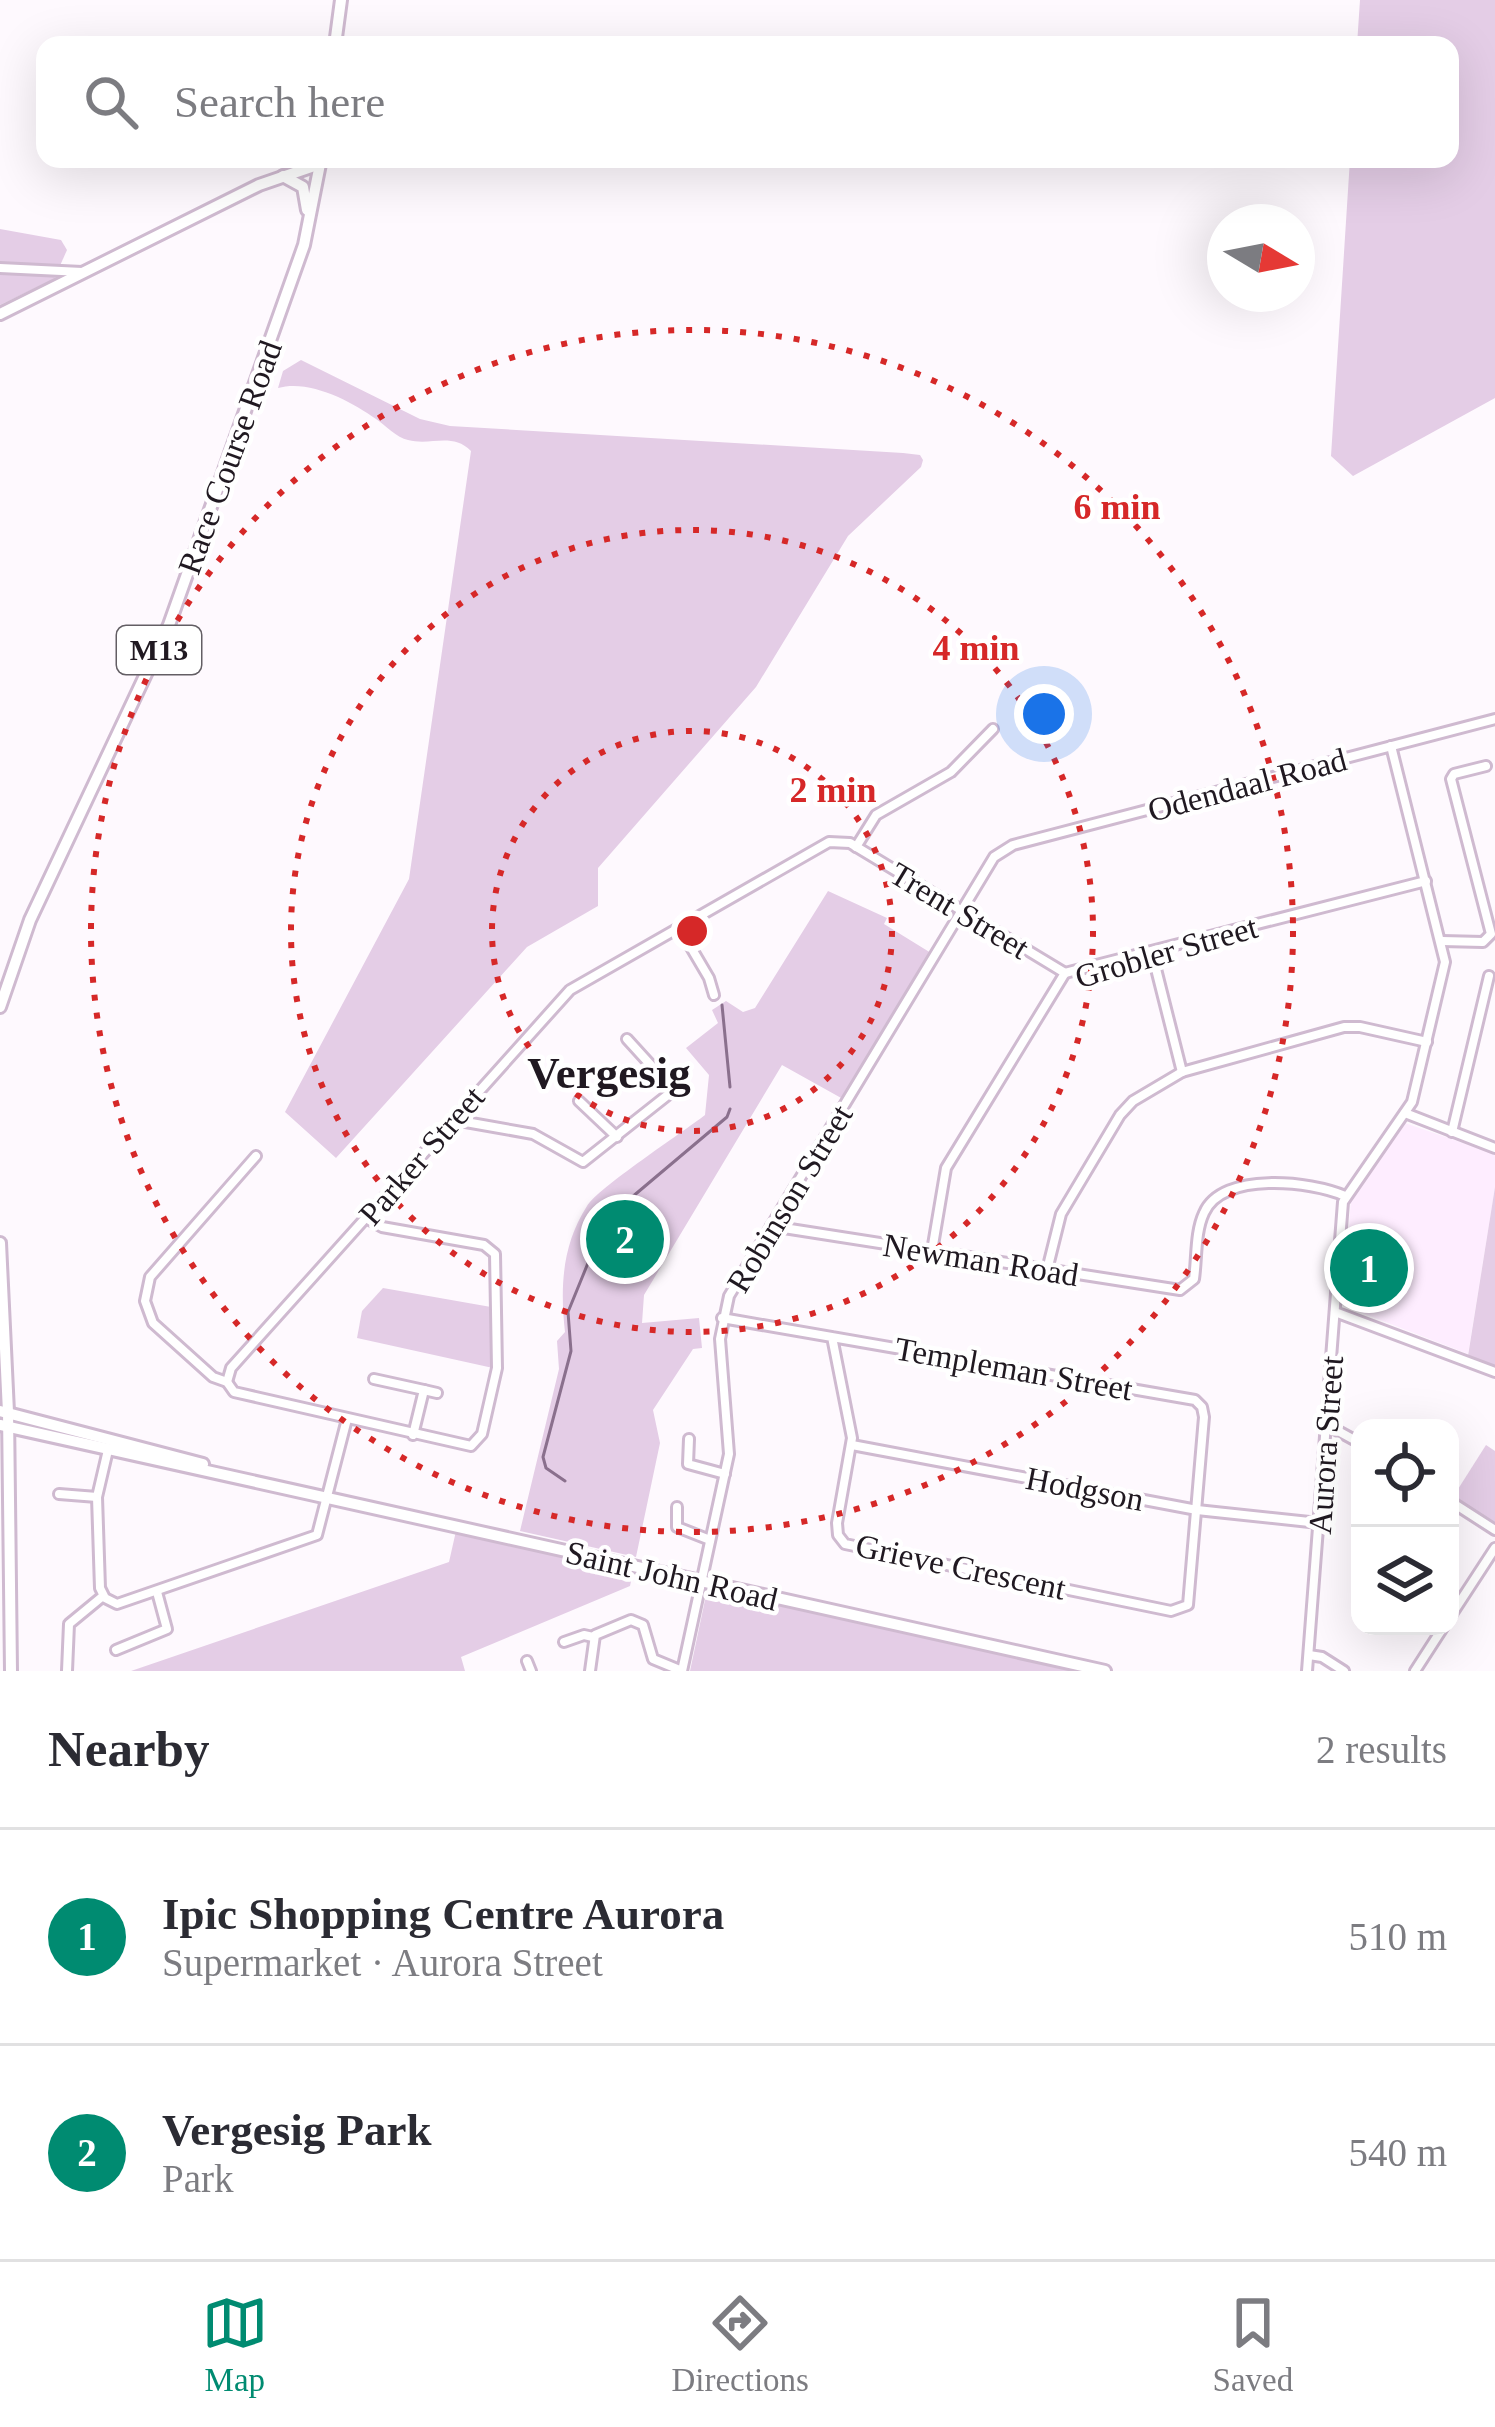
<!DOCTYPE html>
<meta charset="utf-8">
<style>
:root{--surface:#fff;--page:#f7f7f7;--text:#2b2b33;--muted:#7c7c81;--line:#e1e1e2;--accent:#008b71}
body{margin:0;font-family:Georgia,serif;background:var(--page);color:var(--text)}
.controls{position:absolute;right:36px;bottom:36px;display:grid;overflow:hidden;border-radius:24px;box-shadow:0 12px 48px #0002}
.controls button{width:108px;height:108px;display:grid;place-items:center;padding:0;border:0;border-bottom:3px solid var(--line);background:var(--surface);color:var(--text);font:60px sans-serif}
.compass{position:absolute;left:1207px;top:204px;width:108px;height:108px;border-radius:50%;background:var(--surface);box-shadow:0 12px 48px #0002;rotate:100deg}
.you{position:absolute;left:1044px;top:714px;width:42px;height:42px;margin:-30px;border:9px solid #fff;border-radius:50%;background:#1a73e8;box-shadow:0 0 0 18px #1a73e833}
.badge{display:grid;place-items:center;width:78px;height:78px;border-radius:50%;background:var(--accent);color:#fff;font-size:39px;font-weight:700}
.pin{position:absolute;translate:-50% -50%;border:6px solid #fff;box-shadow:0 3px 12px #0006}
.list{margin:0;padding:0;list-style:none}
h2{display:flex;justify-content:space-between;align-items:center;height:156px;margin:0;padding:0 48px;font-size:51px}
h2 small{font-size:39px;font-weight:400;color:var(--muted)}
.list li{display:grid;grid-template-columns:78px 1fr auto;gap:36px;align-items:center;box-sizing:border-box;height:216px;padding:0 48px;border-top:3px solid var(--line)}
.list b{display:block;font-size:45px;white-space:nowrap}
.list p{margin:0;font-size:39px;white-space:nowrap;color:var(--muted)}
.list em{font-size:39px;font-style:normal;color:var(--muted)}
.icon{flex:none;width:66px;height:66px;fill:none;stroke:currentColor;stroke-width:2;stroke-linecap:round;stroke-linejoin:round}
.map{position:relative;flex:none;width:1495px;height:1671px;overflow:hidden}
.search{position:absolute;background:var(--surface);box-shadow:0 12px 48px #0002;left:36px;right:36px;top:36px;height:132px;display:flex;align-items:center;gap:30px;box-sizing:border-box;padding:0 42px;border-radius:24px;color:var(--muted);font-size:45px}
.sheet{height:588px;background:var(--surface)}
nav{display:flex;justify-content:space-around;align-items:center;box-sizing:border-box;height:168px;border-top:3px solid var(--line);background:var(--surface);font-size:33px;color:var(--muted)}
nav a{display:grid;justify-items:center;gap:6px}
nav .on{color:var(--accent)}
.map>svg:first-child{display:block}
.built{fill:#feedff}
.green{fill:#e4cde6}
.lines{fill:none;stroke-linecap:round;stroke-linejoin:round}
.stream{stroke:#8a708d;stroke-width:3}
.minor-casing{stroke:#cfbad0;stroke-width:14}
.major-casing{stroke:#cfbad0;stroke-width:16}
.minor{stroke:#fff;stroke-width:8}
.major{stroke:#fff;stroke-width:10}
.ring{fill:none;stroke:#d62828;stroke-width:6;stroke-dasharray:6 12}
.labels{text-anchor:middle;stroke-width:9;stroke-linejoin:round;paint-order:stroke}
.shield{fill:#fff;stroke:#635e64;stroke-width:3}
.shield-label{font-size:30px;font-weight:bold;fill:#201921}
.street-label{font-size:33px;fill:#201921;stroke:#fff}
.district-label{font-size:45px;font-weight:bold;fill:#201921;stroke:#fff}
.centre{fill:#d62828;stroke:#fff;stroke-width:6}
.ring-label{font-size:36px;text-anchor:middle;font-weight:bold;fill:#d62828;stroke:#fff;stroke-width:9;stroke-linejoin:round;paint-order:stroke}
</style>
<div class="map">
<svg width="1495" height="1671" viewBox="0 0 1495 1671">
<rect width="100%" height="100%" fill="#fef9fe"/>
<path class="built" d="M1405,1123L1495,1154V1187L1468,1354L1344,1306L1351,1197Z"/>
<g class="green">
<path d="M1360,0H1495V398L1353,476L1331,456L1350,159H1450V45H1357Z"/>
<path d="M0,229L61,240L67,250L54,279L0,305Z"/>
<path d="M301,360L420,419L450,426L903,453L920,455L923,460L921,467L848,536L756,687L598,868V906L527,947L336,1158L285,1112L409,879L471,451C452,432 431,446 408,440C397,438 385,425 376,419C351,401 309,379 278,388L283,371Z"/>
<path d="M828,891L887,918L884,924L931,953L843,1099L782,1065L644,1295L642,1323L699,1318L702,1348L693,1349L653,1410L660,1443L636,1557L520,1531L559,1369L557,1341L565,1332C560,1287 562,1245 587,1206C598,1188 683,1132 705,1115L709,1075L686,1048L718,1023L712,1010L726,1001L743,1012L755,1008Z"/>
<path d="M1495,1187V1367L1468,1356Z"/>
<path d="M383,1288L491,1307L493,1368L357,1338L362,1311Z"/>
<path d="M1486,1445L1495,1451V1524L1453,1497Z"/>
<path d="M456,1531L633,1572L630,1586L461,1657L465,1671H131L449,1562Z"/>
<path d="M717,1590L1083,1671H690L705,1600Z"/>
</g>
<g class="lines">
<g class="stream">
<path d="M722,1005L730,1087"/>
<path d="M565,1481L546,1468L543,1457L571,1351L568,1312L606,1219L727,1117L730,1109"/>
</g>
<g class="minor-casing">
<g id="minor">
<path d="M0,268L82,272"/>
<path d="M856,847L876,815L951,772L993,729"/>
<path d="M679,927L709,978L714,995"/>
<path d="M1442,941L1483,942L1491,934L1451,779L1454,774L1486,766"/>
<path d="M1152,953L1182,1072"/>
<path d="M1065,973L1426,881"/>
<path d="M579,1101L617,1137"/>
<path d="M1405,1113L1495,1148"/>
<path d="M455,1116L460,1121L533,1134L583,1162L669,1094L667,1083L627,1039"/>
<path d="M1452,1132L1489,976"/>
<path d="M256,1156L150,1277L145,1301L153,1323L213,1377L227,1382L234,1392L471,1446L482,1434L497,1368L495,1254L484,1245L382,1227L366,1218"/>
<path d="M771,1226L1180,1290L1194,1279C1197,1258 1195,1232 1204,1213C1222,1171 1311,1181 1345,1196"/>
<path d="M932,1251L946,1168L1065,973"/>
<path d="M1047,1270L1061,1214L1120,1115L1133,1101L1182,1072L1344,1027H1360L1427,1042"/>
<path d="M1335,1312L1495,1372"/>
<path d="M722,1318L1195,1400L1202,1407L1204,1417L1188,1605L1171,1611L845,1544L838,1535L837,1523L852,1438L832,1337"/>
<path d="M374,1379L424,1390L413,1435"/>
<path d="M227,1382L231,1368L570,990L829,842L850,843L1065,973"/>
<path d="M424,1390L437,1393"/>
<path d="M1327,1425L1360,1443"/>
<path d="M689,1439L688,1464L725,1474"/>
<path d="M852,1445L1197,1510L1319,1523"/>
<path d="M108,1450L97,1497L100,1588L105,1598L117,1604L317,1535L347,1419"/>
<path d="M59,1494L97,1497"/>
<path d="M1450,1501L1495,1530"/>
<path d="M677,1507V1527L710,1540"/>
<path d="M1450,1617L1495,1548"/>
<path d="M564,1642L584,1635L593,1637"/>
<path d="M116,1650L167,1629L157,1592"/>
<path d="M1309,1655L1322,1657L1344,1671"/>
<path d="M527,1661L531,1671"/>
<path d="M67,1671L69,1624L103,1596"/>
<path d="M590,1671L595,1635L631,1620L643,1625L653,1659L682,1671"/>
<path d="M682,1671L729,1454L720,1339L729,1296L994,857L1013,845L1495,719"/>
<path d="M1307,1671L1343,1202L1412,1102L1445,962L1391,746"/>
<path d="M1415,1671L1444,1626"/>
</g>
</g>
<g class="major-casing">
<g id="major">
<path d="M335,45L341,0"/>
<path d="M283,176L303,187L307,210"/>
<path d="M0,314L259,185L320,164"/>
<path d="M0,1007L30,920L169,625L304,245L321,159"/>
<path d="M0,1243L8,1412L11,1671"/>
<path d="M0,1411L203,1464"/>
<path d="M0,1425L1105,1671"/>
</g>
</g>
<use href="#minor" class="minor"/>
<use href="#major" class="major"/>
</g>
<g class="ring">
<circle cx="692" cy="931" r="200"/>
<circle cx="692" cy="931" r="401"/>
<circle cx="692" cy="931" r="601"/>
</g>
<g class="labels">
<rect class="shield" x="117" y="626" width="84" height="48" rx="9"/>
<g class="shield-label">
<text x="159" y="660">M13</text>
</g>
<g class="street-label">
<text transform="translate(229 457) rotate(-70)" y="12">Race Course Road</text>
<text transform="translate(1247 784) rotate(-15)" y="12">Odendaal Road</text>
<text transform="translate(960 910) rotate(31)" y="12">Trent Street</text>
<text transform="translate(1166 951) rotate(-16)" y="12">Grobler Street</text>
<text transform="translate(421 1155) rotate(-49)" y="12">Parker Street</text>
<text transform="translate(789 1198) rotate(-59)" y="12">Robinson Street</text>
<text transform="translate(981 1259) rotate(9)" y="12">Newman Road</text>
<text transform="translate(1014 1368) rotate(10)" y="12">Templeman Street</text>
<text transform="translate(1325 1445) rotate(-86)" y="12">Aurora Street</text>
<text transform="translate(1085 1488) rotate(11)" y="12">Hodgson</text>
<text transform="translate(961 1566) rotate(12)" y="12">Grieve Crescent</text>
<text transform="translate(672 1575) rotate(13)" y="12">Saint John Road</text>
</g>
<g class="district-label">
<text x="609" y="1088">Vergesig</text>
</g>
</g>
<circle cx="692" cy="931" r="18" class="centre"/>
<g class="ring-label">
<text x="1117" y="519">6 min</text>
<text x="976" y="660">4 min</text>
<text x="833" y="802">2 min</text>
</g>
</svg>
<div class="controls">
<button><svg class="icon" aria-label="locate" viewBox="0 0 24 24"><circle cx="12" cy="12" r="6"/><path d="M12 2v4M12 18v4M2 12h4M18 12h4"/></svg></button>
<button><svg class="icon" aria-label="layers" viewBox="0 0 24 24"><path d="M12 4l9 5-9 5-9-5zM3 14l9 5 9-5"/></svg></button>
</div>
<svg class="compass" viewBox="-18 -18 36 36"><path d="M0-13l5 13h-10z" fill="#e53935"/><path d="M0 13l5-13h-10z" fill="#7c7c81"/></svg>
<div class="you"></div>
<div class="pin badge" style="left:1369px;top:1268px">1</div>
<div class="pin badge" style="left:625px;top:1239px">2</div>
<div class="search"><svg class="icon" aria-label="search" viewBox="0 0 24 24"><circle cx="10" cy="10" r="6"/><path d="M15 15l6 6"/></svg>Search here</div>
</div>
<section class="sheet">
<h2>Nearby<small>2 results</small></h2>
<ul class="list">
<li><span class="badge">1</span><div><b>Ipic Shopping Centre Aurora</b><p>Supermarket · Aurora Street</p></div><em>510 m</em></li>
<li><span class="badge">2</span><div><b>Vergesig Park</b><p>Park</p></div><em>540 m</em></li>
</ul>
</section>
<nav>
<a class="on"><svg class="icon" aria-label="map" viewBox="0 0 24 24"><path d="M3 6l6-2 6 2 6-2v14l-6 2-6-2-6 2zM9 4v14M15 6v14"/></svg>Map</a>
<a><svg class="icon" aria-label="directions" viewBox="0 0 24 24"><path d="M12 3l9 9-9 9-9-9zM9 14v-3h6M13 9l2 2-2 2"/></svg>Directions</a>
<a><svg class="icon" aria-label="saved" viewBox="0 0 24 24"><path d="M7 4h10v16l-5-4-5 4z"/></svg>Saved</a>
</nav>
